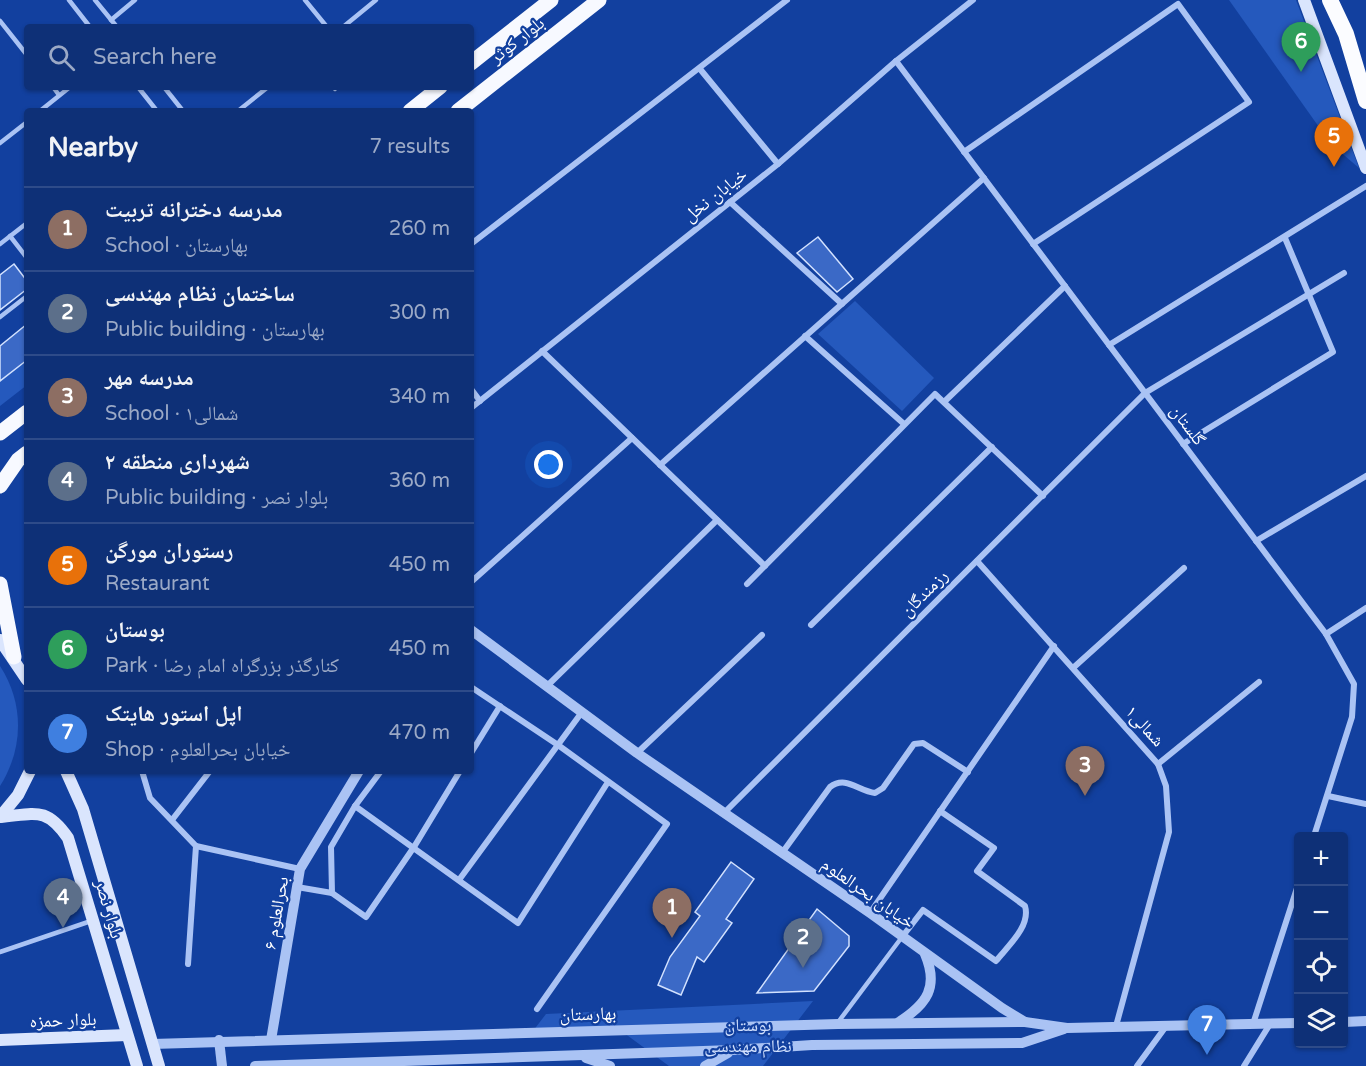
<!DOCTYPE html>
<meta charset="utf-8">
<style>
:root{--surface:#0e3077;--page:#17387c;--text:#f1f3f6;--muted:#9ba9c6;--line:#2e4b89;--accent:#e797bd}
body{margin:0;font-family:"Varela Round","Noto Naskh Arabic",sans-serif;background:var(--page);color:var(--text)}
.controls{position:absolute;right:18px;bottom:18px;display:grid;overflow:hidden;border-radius:6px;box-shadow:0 2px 4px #0004}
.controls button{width:54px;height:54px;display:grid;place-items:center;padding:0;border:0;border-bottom:2px solid var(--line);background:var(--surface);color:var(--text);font:30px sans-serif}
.you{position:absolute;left:549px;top:465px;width:21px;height:21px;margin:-15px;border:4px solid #fff;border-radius:50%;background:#1a73e8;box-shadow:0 0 0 9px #1a73e833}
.badge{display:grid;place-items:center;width:39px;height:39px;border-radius:50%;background:var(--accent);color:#fff;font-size:20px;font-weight:700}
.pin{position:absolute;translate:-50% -50px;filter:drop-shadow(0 2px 3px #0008)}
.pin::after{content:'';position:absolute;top:32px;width:21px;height:18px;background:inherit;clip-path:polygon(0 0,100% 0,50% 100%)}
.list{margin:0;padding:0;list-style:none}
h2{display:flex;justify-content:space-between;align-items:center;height:78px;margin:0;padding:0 24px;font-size:26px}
h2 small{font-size:20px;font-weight:400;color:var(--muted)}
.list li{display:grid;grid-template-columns:39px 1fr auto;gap:18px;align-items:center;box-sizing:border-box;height:84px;padding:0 24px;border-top:2px solid var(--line)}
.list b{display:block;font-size:22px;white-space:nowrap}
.list p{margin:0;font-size:20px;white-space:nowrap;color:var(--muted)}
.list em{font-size:20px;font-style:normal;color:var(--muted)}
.icon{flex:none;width:33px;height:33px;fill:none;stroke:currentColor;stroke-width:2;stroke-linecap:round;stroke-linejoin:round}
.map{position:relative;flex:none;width:1366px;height:1066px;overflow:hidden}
.search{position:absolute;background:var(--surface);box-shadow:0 2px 4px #0004;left:24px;top:24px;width:450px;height:66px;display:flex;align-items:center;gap:15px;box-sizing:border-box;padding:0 21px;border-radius:6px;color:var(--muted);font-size:22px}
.panel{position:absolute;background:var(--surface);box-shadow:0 2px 4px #0004;left:24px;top:108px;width:450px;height:666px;border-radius:6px}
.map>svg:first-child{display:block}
.green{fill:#2559bd}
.building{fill:#3b69c6;stroke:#d2e1fe;stroke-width:1.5}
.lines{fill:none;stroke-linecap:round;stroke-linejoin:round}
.service{stroke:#aac3f4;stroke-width:4.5}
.minor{stroke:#aac3f4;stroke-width:6}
.tertiary{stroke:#aac3f4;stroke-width:10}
.secondary{stroke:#dae5fd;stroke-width:12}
.primary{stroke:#f7f9ff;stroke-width:15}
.trunk{stroke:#fbfcff;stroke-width:16}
.labels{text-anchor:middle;stroke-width:4.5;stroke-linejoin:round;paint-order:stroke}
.street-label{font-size:18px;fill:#fff;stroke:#12409f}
.park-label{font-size:18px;fill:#d2e1fe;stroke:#12409f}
</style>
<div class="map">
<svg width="1366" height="1066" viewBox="0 0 1366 1066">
<rect width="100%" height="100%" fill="#12409f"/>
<g class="green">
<path d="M1229,0H1296L1359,168L1331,144Z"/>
<path d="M855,301L934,378L902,411L818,334Z"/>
<path d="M27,360V385L0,406V381Z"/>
<path d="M0,666C24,703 24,748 0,786Z"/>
<path d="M813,1001L763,1066H669L620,1030L533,1031L546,1014Z"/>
</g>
<g class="building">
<path d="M818,237L853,279L837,292L797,253Z"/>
<path d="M14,264L27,281V289L0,310V275Z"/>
<path d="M27,324V360L0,381V346Z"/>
<path d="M731,862L754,879L726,919L732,923L704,962L697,957L681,995L658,985L670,957L700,916L695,912Z"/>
<path d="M817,909L849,936V946L814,991L757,993Z"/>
</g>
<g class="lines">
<g class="service">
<path d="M69,0L90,27"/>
<path d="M95,0L117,27"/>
<path d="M305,0L327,27"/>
<path d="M111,20L135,0"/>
<path d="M0,21L27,55"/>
<path d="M343,27L376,0"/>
<path d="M53,87L59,95"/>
<path d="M138,87L157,111"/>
<path d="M164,87L183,111"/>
<path d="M333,87L335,89"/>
<path d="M40,111L70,87"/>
<path d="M238,111L268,87"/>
<path d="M0,143L27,122"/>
<path d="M10,236L27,258"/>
<path d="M0,244L27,223"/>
<path d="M0,317L27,296"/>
<path d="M0,952L91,921"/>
<path d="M839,1021L902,937"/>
</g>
<g class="minor">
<path d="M896,61L1326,634L1354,684L1352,717L1314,836"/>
<path d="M700,69L778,164"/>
<path d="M964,152L1178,4L1249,102L1033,244"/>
<path d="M730,202L842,304"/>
<path d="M471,244L787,0"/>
<path d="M805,336L904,424"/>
<path d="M1109,345L1366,186"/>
<path d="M542,351L765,566"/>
<path d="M471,389L480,401"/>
<path d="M944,402L1065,286"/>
<path d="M471,408L778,164L896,61L973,0"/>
<path d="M1183,444L1333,352L1285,238"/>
<path d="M660,465L984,178"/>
<path d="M1256,541L1366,476"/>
<path d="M977,561L1158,764L1166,786L1169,832L1116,1026"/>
<path d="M471,582L632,438"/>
<path d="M747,584L935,394L1043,496"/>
<path d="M811,625L992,447"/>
<path d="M1326,634L1366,608"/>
<path d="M1073,668L1184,568"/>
<path d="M471,687L558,745L667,824L537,1009"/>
<path d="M546,687L717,520"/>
<path d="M471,753L500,706"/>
<path d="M637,753L762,635"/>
<path d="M1158,764L1259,682"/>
<path d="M142,771L150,798L196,846L188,964"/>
<path d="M1328,796L1366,804"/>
<path d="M355,806L518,923L608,782"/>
<path d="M724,813L1145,393L1344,273"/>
<path d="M172,820L210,771"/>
<path d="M196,846L300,869"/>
<path d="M782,853L830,787C846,775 858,791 875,793L883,788L914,744L923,743L968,772"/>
<path d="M459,880L582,712"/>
<path d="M297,887L332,893L331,847L355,806L381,771"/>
<path d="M332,893L366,917L414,847L460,771"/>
<path d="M870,913L1054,646"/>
<path d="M902,937L923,910L996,961C1008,946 1031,926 1025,906L977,871L994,848L940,811"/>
<path d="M1253,1024L1298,885"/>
<path d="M1137,1066L1167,1025"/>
<path d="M1244,1066L1270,1024"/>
</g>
<g class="tertiary">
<path d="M471,630L637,753L870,913L1002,1008L1025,1022L1067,1028L1298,1023"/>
<path d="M899,1022C927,1004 939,987 925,954"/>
<path d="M1344,1022L1366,1021"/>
<path d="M219,1040L222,1066"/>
<path d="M271,1040L300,869L359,771"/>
<path d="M152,1044L838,1024L1025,1022"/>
<path d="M586,1058L610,1066"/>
<path d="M255,1066L733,1050L812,1045L1022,1043L1064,1029"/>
<path d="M705,1066L728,1053"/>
</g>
<g class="secondary">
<path d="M1304,0L1366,168"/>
<path d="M0,640L27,680"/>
<path d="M66,771L83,809L159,1066"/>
<path d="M0,817C35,814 46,806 68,838L137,1066"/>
<path d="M0,817L18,795L30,771"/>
<path d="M0,1040L127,1035"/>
</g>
<g class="primary">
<path d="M471,63L551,0"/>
<path d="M410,111L440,87"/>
<path d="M458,111L599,0"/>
<path d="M0,433L27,412"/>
<path d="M0,486L18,460L27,453"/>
<path d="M0,584L14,657"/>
</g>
<path class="trunk" d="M1330,0L1346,34L1366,101"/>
</g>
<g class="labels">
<g class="street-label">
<text transform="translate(517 40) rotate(-38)" y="6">بلوار کوثر</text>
<text transform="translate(715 195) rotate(-38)" y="6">خیابان نخل</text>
<text transform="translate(1188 425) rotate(53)" y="6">گلستان</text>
<text transform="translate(924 593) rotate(-45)" y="6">رزمندگان</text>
<text transform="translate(1145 726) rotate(48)" y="6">شمالی۱</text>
<text transform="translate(868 893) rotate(35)" y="6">خیابان بحرالعلوم</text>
<text transform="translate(109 909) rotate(74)" y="6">بلوار نصر</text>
<text transform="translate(276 913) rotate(-80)" y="6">بحرالعلوم ۶</text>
<text transform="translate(588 1014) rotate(-2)" y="6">بهارستان</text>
<text transform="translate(63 1020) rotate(-2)" y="6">بلوار حمزه</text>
</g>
<g class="park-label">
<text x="748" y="1031">بوستان<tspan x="748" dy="21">نظام مهندسی</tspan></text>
</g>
</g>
</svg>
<div class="controls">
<button>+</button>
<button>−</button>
<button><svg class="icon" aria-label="locate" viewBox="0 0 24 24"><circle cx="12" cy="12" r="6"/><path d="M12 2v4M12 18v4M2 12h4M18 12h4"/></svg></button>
<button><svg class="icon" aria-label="layers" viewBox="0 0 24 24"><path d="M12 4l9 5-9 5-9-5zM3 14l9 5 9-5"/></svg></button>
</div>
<div class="you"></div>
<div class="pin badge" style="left:672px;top:938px;background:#8d6e63">1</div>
<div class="pin badge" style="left:803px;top:968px;background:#5c6f8a">2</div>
<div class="pin badge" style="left:1085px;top:796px;background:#8d6e63">3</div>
<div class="pin badge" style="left:63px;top:928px;background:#5c6f8a">4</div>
<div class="pin badge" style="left:1334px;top:167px;background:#e8710a">5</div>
<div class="pin badge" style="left:1301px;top:72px;background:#2e9e5b">6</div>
<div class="pin badge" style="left:1207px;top:1055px;background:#3f7fe0">7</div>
<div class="search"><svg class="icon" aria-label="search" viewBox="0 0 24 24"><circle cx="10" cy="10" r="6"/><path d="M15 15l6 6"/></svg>Search here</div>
<section class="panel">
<h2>Nearby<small>7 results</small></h2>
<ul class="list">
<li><span class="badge" style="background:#8d6e63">1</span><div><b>مدرسه دخترانه تربیت</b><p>School · بهارستان</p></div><em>260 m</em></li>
<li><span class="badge" style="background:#5c6f8a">2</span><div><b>ساختمان نظام مهندسی</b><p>Public building · بهارستان</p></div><em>300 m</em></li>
<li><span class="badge" style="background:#8d6e63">3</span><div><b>مدرسه مهر</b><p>School · شمالی۱</p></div><em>340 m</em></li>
<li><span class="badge" style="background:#5c6f8a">4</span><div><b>شهرداری منطقه ۲</b><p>Public building · بلوار نصر</p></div><em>360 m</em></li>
<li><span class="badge" style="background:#e8710a">5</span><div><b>رستوران مورگن</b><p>Restaurant</p></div><em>450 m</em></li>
<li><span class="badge" style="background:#2e9e5b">6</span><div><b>بوستان</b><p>Park · کنارگذر بزرگراه امام رضا</p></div><em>450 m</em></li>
<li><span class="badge" style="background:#3f7fe0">7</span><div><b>اپل استور هایتک</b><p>Shop · خیابان بحرالعلوم</p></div><em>470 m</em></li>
</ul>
</section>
</div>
